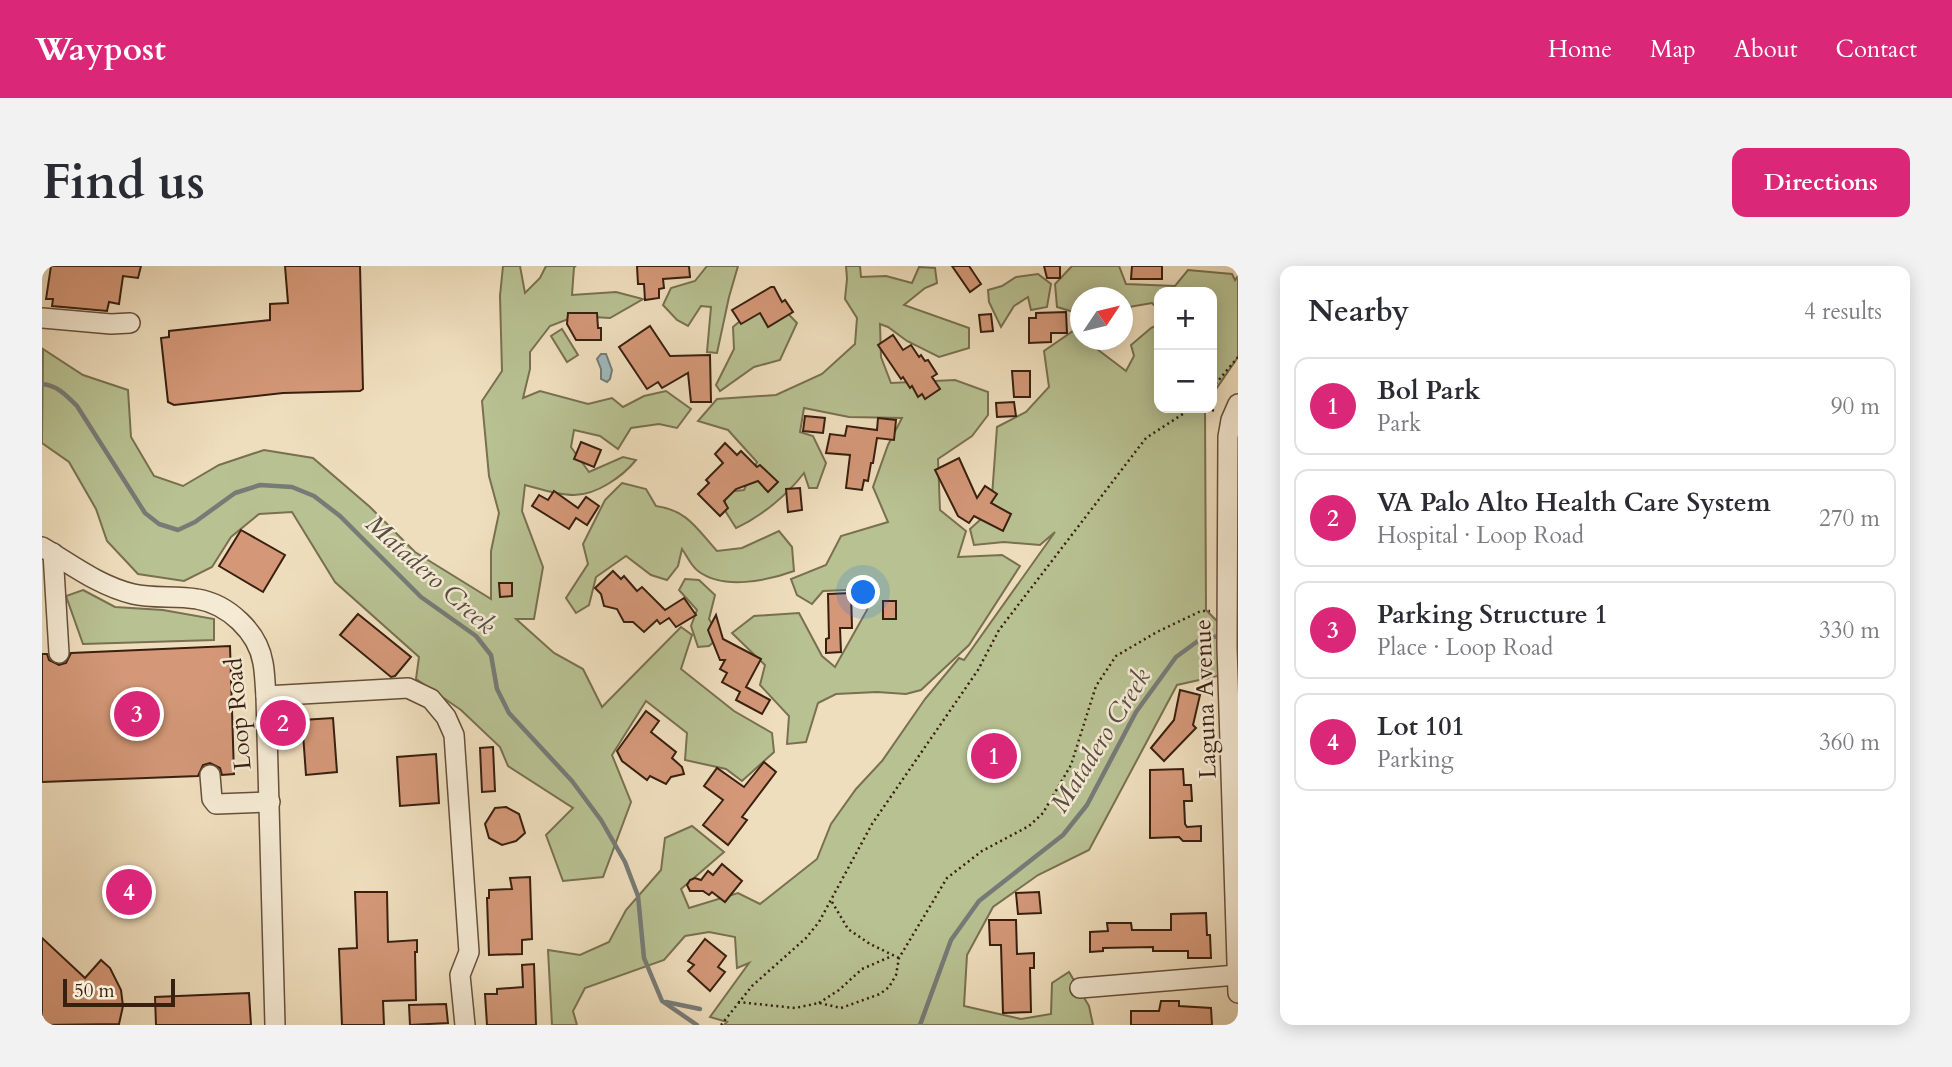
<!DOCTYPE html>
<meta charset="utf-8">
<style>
:root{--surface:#fff;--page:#f2f2f3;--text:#2b2b33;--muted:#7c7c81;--line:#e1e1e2;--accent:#db2777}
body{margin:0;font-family:Cardo,serif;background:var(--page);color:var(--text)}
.controls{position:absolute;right:21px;top:21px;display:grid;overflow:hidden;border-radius:14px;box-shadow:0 4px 18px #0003}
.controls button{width:63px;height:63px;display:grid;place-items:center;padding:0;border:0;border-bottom:2px solid var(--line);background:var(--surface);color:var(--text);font:35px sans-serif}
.compass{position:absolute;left:1028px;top:21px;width:63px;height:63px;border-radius:50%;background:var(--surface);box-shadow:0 4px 18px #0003;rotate:55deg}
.scale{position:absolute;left:21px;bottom:18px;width:112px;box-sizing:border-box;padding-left:7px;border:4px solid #391f0f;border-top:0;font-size:19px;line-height:24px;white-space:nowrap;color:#391f0f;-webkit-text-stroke:5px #f5ead4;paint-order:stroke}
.you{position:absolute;left:822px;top:327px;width:24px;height:24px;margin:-18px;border:5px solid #fff;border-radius:50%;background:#1a73e8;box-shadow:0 0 0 10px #1a73e833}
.badge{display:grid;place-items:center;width:46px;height:46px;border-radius:50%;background:var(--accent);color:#fff;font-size:23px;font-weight:700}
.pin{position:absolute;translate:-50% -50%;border:4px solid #fff;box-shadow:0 2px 7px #0006}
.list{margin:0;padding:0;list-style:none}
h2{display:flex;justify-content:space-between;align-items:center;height:91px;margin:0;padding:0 28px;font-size:30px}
h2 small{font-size:23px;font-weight:400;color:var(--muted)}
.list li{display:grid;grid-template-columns:46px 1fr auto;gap:21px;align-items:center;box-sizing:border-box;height:98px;margin:0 14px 14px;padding:0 14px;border:2px solid var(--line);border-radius:14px}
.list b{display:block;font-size:26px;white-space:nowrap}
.list p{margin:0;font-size:23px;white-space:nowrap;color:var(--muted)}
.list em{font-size:23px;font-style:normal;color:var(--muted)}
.map{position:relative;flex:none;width:1196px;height:759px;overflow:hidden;border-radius:14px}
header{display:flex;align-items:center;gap:42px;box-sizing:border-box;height:98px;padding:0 35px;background:var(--accent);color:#fff}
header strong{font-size:33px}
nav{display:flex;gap:38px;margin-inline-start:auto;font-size:24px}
.intro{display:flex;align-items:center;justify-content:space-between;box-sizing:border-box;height:168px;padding:0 42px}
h1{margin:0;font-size:49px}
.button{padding:18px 32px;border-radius:14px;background:var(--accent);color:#fff;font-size:24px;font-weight:700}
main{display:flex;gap:42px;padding:0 42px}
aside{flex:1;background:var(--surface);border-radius:14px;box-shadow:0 4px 18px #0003}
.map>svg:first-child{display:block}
.green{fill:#b8c192;stroke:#787050;stroke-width:2}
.water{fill:#9fb9bc;stroke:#767b77;stroke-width:2}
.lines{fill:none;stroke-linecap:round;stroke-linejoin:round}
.stream{stroke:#767b77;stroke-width:4.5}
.building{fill:#d49878;stroke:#391f0f;stroke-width:2}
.minor-casing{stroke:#664f3a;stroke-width:22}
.path{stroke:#391f0f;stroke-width:2.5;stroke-dasharray:2 3.5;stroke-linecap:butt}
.minor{stroke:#f5ead4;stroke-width:19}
.labels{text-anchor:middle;stroke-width:5;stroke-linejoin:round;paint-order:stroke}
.street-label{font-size:24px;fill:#391f0f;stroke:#f5ead4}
.water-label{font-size:26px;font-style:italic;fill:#584d43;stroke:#f5ead4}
</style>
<header>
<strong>Waypost</strong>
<nav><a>Home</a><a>Map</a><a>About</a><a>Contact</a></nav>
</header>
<div class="intro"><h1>Find us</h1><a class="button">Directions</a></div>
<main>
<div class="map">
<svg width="1196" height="759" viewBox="0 0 1196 759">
<rect width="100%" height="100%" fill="#efdebd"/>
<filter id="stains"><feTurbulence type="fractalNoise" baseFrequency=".00286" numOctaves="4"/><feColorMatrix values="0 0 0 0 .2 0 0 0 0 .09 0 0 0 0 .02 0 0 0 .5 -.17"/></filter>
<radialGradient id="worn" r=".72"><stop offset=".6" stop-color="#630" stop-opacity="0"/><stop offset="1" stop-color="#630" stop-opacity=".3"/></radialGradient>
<g class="green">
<path d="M461,0H478L483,27L498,12L504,0H534L532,1L530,29L574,26L601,33L568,52L534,50L508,60L488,86V103L481,132L498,125L546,138L570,132L581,141L602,130L624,125L649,143L635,162L617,158L589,162L576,183L558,170L532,164L529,181L547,206L581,191L594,194C581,210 555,229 532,229C516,229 498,223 483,219L480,245L501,301L492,353H474L512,387L541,403L560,441L639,361L650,369L639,403L692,445L730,467L732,486L700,515L684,503L643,494L645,467L604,435L570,489L589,536L561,611L521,615L504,569L531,542L466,500L458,481L419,444L374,413L377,391L293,316L250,246L217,248L189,271L170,301L142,315L96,308L65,275L54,243L27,196L0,177L1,83L41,109L86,124L89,171L112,210L141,220L177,199L222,184L271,192L328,241L373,286L449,333V285L457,247L447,210L440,135L460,105L458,30Z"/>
<path d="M665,0H696L687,31L675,87L665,86L669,41L659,40L646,60L635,54L621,39L629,22L653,15Z"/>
<path d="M804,0H818L819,11L844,10L870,17L877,1L893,2L895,17L883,22L862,39L927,62V82L897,91L865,75L846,61L838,58L839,91L849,117L913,114L946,126V149L930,170L896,193L898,244L924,265L916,291L960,289L978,300L927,379L879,424L864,428L835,426L794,428L776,437L764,476L745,478L747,450L718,419L723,399L690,367L712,350L757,347L780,390L793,401L825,344L827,323L781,325L770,338L755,329L749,313L784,299L799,270L846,256L831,221L846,179L860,152L807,151L762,142L758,166L771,170L784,197L775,222H767L762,207C745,229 720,250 694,262L682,243L684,226L702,224L715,196L686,164L656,155L675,133L734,129L780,108L813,78L815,52L803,33L805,13Z"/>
<path d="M1030,0H1077L1084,18L1133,20L1146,4L1190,8L1193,14L1196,10V91L1170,129V26H1117V44L1110,37L1081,42L1080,32H1038V48L1015,41L1013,18Z"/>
<path d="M996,8L1009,18L1005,41L989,44L986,31L972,40L959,61L947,36L946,24L960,20L974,11Z"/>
<path d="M733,34L755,57L738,94L712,101L678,125L674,119L692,83L691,61L711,44Z"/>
<path d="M1117,58V142H1163L1164,344L1181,361L1180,409L1135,419L1047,584L996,609L951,641L925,689L922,740L979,753L1009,748L1010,717L1027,706L1047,740L1051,759H682L685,756L668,751L707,697L695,702L693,671L667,666L643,670L622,694L543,722L531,745L535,759H510L506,684L538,689L567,676L584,644L619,604L623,572L650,560L682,586L639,623L647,642L696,627L718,638L775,593L789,558L814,523L840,495L883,433L917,392L922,394L1013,266L998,279L962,276L932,279L928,263L949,244L955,161L984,146L1007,121L1002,85L1031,65L1038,70V74H1043L1084,105L1092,90L1089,79L1109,62Z"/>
<path d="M520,63L536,89L525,96L509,70Z"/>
<path d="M580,217L604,223L614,240C645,244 655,263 675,285L700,282L737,265L750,281L752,305C725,315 681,324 656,305C649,300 645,290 640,283L636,300L625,314L609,309L584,290L554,311L547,339L534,347L524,332L546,298L541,278L563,234Z"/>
<path d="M643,313L657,314L673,329L667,353L672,361L675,373L667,380L656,381L649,360L655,344L637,324Z"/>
<path d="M41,324L73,341L121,344L172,353V374L41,378L24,330Z"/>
</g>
<path class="water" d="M559,88H564L570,104L568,113L565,116L559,113V103L555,93Z"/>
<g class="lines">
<g class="stream">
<path d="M0,118C15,119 25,130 35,140L103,247L117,258L136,264L153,256L193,227L218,219L250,221L272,230L298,250L379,331L434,370L449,389L455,423L467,447L530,515L559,554L583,596L596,630L602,692L620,735L655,759"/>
<path d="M624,736L658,743"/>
<path d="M878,759L909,674L937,635L1021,569L1045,539L1094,446L1134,391L1160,372L1180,370"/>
</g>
</g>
<g class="building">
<path d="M9,0H99L96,12L81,10L77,38L67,36L65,45L10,40L11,33H4Z"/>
<path d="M243,0H318L321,123L318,125L241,127L132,139L126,136L119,72L127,71V65L228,54V38L246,37Z"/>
<path d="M595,0H647L648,11L621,13L622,22L617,23V32L603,34L602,18H596Z"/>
<path d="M910,0H927L939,18L928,26Z"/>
<path d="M1002,0H1018V12H1005Z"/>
<path d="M1090,0H1120V13H1089Z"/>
<path d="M729,21H732L740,36L743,34L751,46L726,61L718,47L699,58L690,44Z"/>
<path d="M1024,46L1025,67H1009V76L987,77V52H994V47Z"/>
<path d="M526,47H555L556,62H559V74H534L525,58Z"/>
<path d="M949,48L951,65L939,66L937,49Z"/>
<path d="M608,60L628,90L668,89L669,136H649L646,107L620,122L616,116L605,123L577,81Z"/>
<path d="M851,69L861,84L869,79L877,91L879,89L883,95L886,94L895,108L890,111L898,123L883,133L880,128L876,131L870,120L868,122L861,111L859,113L836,79Z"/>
<path d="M970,105H988V131H972Z"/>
<path d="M972,136L974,150L955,151L954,137Z"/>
<path d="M763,150L783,152L781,167L761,165Z"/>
<path d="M836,152L854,154L852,174L835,172L831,197H829L826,215L822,214L820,224L804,222L808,189L784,187L788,168L803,170L805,160L835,164Z"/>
<path d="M539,176L559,184L552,201L532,193Z"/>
<path d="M683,177L695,189L699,185L715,201L718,199L736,216L726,226L716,215L694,223L682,235L686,242L678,250L656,228L667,217L664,214L681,197L673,188Z"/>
<path d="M917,192L935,232L943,220L955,228L949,237L969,248L961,265L932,250L927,257L916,250L893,204Z"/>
<path d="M758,222L760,244L746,246L744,223Z"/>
<path d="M512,225L536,242L544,231L557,240L545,259L534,252L527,263L490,240L497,229L506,234Z"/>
<path d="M199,264L243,289L221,326L177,300Z"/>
<path d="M571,305L579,313L582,310L595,325L600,321L623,344L642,332L654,349L634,361L627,352L618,358L615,354L602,366L591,356H582L575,343L562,340L559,328L553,322Z"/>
<path d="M457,317H470V330L458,331Z"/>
<path d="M809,327L810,362H798L799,386L784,387V373L787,372L786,328Z"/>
<rect x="841" y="335" width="13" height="18"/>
<path d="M316,348L369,391L353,410L349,411L298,369Z"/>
<path d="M674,349L681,373L719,393L704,421L728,434L720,448L694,434L698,426L680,416L685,407L678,403L683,394H678L666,364Z"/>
<path d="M188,380L192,508L180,509L178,502L168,497L161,499L156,510L0,516V388H5L7,394L17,399L24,397L29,387Z"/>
<path d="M1138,424L1158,429L1151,459L1154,462L1122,495L1109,482L1132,454Z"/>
<path d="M604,445L617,455L609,466L634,486L630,492L640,501L642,508L629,511L624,518L608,510L605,514L580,495L575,485Z"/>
<path d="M291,452L295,506L264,509L260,454Z"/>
<path d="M451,481L453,525L440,526L438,482Z"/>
<path d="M394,488L397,537L358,540L355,491Z"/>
<path d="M722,496L734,506L700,551L705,554L686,579L661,559L681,534L662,520L675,502L702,521Z"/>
<path d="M1141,503L1142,519H1149L1150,535H1142L1143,558L1145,561L1159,560V575H1141L1137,571L1108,572V504Z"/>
<path d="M464,541L477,548L483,567L474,575L460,579L447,572L443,558L453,542Z"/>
<path d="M680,598L700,615L683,636L670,626L667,629L661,625H648L645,619L648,614L653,612L659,614L666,605L671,609Z"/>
<path d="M488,611L490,673L480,674V688L447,689L445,632H447V624L470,623L468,612Z"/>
<path d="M313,626H345L346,676L375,674V686H373L374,734L341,735L342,759H300L297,683L315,682Z"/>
<path d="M997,626L999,647L976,648L974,627Z"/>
<path d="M1164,647L1165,669H1168L1169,692H1146V685H1111V681L1061,682V685L1048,686V666L1066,665L1065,657H1089L1090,664H1129V648Z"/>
<path d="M947,654H974L975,688L992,687V702H988L989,746L961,747L959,679H948Z"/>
<path d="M0,672L43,712L59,694L68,702L79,724L81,740L77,758L0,759Z"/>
<path d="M663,673L684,690L676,701L683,706L668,725L646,705L652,699L646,695Z"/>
<path d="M492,698L494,759H445L443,728H455V723L481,721L480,699Z"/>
<path d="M207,727L209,759H114L113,731Z"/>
<path d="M1119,735H1137V740L1169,742L1170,759H1089V745H1117Z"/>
<path d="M404,738L406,757L368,759L367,739Z"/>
</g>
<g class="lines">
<g class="minor-casing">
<g id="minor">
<path d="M0,52L69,58L88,57"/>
<path d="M1196,138L1189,154L1186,171L1185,381L1196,727"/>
<path d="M0,281C29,298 57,320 91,328C111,333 134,329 155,333C186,338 216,366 221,397C223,408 223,419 224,430L233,759"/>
<path d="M11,287L17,387"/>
<path d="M224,430L366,422L389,433L404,451L412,469L427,686L418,709L423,759"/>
<path d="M168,509L170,533L174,538L228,536"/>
<path d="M1038,722L1195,709"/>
</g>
</g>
<g class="path">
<path d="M1170,122L1196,91"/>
<path d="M1165,142L1175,146"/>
<path d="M790,636L806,663L828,678L857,692"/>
<path d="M696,736L753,742L777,737L799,742L838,728L847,721L854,709L857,692L905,612L940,585L987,560L1001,547L1029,499L1054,420L1074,390L1115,366L1159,345H1168"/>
<path d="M777,737L797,724L820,703L850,690"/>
<path d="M679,759L710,720L764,672L777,656L830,558L936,404L957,364L1104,172L1150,142"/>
</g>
<use href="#minor" class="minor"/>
</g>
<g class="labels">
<g class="street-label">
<text transform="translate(1163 433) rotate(-92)" y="8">Laguna Avenue</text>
<text transform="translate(196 448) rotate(-95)" y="8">Loop Road</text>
</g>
<g class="water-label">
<text transform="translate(389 308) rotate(42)" y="9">Matadero Creek</text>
<text transform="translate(1058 474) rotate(-58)" y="9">Matadero Creek</text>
</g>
</g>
<rect width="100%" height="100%" filter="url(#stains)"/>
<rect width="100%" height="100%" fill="url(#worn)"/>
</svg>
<div class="controls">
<button>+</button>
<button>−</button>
</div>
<svg class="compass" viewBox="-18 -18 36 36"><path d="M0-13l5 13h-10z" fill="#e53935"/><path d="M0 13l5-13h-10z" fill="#7c7c81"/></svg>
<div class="scale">50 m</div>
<div class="you"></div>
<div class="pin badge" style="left:952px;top:490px">1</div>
<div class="pin badge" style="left:241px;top:457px">2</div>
<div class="pin badge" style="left:95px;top:448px">3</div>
<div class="pin badge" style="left:87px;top:626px">4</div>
</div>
<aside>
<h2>Nearby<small>4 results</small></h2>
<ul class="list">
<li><span class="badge">1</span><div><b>Bol Park</b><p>Park</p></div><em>90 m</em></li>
<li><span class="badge">2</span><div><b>VA Palo Alto Health Care System</b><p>Hospital · Loop Road</p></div><em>270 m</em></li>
<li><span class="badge">3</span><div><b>Parking Structure 1</b><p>Place · Loop Road</p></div><em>330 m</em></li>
<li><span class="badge">4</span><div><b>Lot 101</b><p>Parking</p></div><em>360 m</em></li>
</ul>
</aside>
</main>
